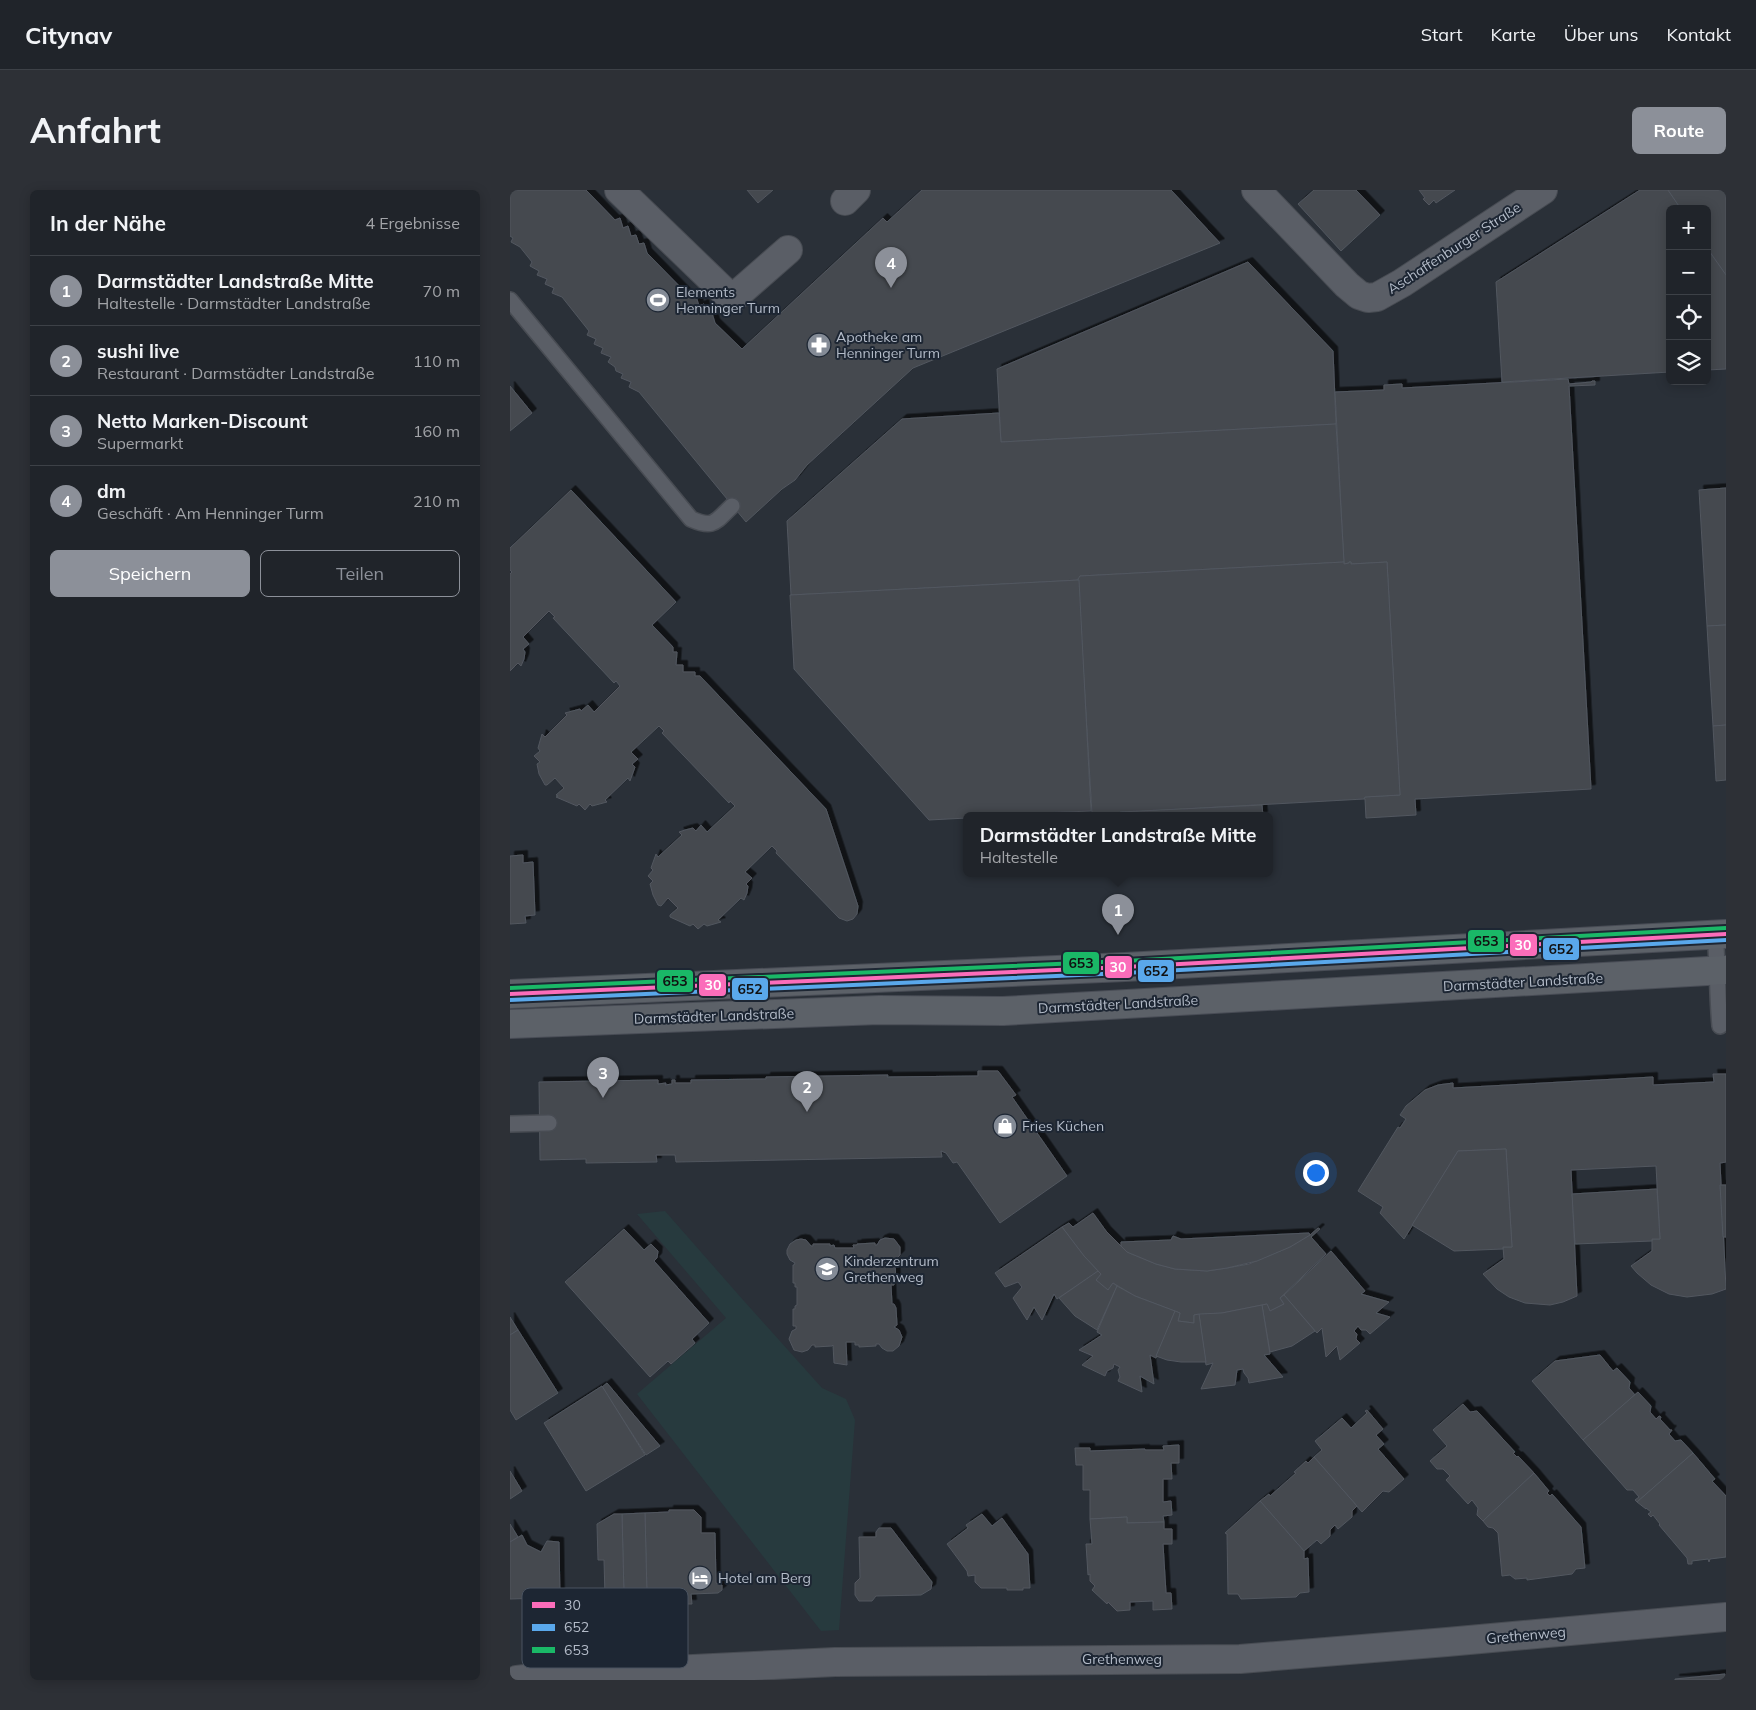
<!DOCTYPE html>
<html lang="de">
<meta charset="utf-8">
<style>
:root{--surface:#20242a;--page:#2d3036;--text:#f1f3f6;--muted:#a2a4a8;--line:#3d4147;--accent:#8c9099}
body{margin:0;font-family:Mulish,sans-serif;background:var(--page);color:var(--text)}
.controls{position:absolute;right:15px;top:15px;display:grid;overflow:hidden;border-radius:8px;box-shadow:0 2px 12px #0003}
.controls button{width:45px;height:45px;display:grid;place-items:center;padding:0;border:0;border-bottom:1px solid var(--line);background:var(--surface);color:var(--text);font:25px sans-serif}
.you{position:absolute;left:805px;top:982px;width:18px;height:18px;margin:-12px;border:4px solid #fff;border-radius:50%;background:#1a73e8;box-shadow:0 0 0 8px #1a73e833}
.badge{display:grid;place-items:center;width:32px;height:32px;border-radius:50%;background:var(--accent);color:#fff;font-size:16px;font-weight:700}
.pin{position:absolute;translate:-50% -41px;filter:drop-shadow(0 1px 2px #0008)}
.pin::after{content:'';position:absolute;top:26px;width:18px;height:15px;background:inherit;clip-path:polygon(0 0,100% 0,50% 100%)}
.popup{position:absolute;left:453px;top:622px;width:310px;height:65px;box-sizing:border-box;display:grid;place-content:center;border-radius:8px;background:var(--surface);filter:drop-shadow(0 1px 4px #0005);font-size:16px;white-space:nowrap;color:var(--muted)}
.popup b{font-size:19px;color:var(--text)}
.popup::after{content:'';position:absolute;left:50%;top:100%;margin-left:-10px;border:10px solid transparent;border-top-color:var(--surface)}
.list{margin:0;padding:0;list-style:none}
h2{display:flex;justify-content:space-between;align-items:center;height:65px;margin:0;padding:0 20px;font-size:21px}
h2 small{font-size:16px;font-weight:400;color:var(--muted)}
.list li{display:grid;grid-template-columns:32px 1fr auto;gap:15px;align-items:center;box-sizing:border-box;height:70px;padding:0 20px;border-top:1px solid var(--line)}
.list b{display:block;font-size:19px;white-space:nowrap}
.list p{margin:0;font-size:16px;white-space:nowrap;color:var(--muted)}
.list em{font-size:16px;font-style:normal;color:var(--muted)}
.actions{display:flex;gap:10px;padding:15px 20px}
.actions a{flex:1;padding:11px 0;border:1px solid var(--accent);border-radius:8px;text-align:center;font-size:18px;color:var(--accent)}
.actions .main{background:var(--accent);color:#fff}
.icon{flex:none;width:28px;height:28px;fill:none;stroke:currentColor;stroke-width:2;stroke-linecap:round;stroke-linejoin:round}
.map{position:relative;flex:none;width:1216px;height:1490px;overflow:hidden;border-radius:8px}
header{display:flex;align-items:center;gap:30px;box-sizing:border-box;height:70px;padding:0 25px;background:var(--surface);border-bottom:1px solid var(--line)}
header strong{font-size:24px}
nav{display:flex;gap:28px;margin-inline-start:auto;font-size:18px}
.intro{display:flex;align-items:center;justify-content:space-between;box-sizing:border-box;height:120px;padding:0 30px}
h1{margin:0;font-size:35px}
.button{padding:12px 22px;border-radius:8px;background:var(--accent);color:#fff;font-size:18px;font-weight:700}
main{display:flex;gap:30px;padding:0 30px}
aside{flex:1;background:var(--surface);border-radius:8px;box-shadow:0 2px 12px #0003}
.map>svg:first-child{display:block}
.green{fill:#273a3e}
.building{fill:#444950;stroke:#52575f;filter:url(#shadow)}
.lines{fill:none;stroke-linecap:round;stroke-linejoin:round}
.lane-casing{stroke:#484c53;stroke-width:18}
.street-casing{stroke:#484c53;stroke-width:30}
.primary-casing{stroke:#484c55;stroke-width:30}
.lane{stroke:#5a5e66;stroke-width:15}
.street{stroke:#5a5e66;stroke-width:28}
.primary{stroke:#5c6168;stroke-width:28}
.bus-1-casing{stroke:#1d2633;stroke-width:8}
.bus-2-casing{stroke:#1d2633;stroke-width:8}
.bus-3-casing{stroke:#1d2633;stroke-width:8}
.bus-1{stroke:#fb6dba;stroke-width:4}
.bus-2{stroke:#5aa8eb;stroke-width:4}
.bus-3{stroke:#1ab867;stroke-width:4}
.labels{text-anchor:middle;stroke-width:4;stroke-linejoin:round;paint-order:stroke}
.street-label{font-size:14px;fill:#b4bcc9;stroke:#1d2633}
.poi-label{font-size:14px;fill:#b4bcc9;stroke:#1d2633;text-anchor:start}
.key{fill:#1d2633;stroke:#4a5360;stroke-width:1}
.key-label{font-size:14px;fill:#b4bcc9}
.line-badge{stroke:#1d2633;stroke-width:2}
.badge-label{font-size:14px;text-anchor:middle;font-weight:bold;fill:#fff}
.pale-badge-label{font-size:14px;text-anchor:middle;font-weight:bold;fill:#111}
</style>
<header>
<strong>Citynav</strong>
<nav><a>Start</a><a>Karte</a><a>Über uns</a><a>Kontakt</a></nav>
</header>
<div class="intro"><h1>Anfahrt</h1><a class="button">Route</a></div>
<main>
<aside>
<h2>In der Nähe<small>4 Ergebnisse</small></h2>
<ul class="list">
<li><span class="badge">1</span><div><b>Darmstädter Landstraße Mitte</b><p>Haltestelle · Darmstädter Landstraße</p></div><em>70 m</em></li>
<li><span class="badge">2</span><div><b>sushi live</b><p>Restaurant · Darmstädter Landstraße</p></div><em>110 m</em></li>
<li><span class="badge">3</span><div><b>Netto Marken-Discount</b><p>Supermarkt</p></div><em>160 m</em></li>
<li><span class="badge">4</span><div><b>dm</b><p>Geschäft · Am Henninger Turm</p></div><em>210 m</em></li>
</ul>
<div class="actions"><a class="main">Speichern</a><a>Teilen</a></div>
</aside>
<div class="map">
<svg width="1216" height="1490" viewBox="0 0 1216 1490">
<defs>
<filter id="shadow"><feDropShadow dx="4.5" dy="-4.5" stdDeviation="0" flood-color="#0009"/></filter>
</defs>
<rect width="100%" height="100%" fill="#2a3038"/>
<path class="green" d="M155,1021L234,1111L312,1198L336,1209L345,1230L329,1440L311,1441L127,1204L216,1128L127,1024Z"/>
<g class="building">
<path d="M0,0H76L105,30L110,28L113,38L118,36L121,46L126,45L129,54L134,53L137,63L181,108L186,106L189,116L194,114L197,124L202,123L205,133L232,159L373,28L377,32L412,0H661L710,53L403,178L297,275L285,290L272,299L236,332L129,202L119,197L121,192L111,188L113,184L106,181L105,177L98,172L101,167L91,163L93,158L84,154L86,149L77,145L79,141L52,107L42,103L44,98L35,94L37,89L27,85L29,81L20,76L22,72L10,57L1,52L3,48L0,46Z"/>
<path d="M237,0H263L248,13Z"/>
<path d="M804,0H846L870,25L831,61L788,14Z"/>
<path d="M909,0H945L926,13L924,10L919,15L913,9L915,8Z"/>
<path d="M1130,0H1158L1171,19H1160V182L992,192L986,92Z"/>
<path d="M1158,0H1216V85L1197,58V19H1171Z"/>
<path d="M1197,58L1216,85V179L1197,180Z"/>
<path d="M738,72L823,161L826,234L491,252L487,179Z"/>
<path d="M1058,189L1059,194L1081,192L1082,191H1085V195L1059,196L1081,599L905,609L906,625L856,628L855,609H854L853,607L890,605L877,372L841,374V372H839V373L834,374L825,202L874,200V195L892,194V198Z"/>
<path d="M0,196L22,223L0,241Z"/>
<path d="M489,223L491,252L826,234L834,372L570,386L569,390L281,405L277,331L392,229Z"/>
<path d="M1216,298V435L1197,436L1189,300Z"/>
<path d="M61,300L166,412L142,435L163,457V462H167L166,475H173V482H185V486H190L316,619L348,716L347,724L343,729L337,731L329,728L266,663L267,661L262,656L235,682L242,688L236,694L238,696L237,703L234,710L231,708L208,730L211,732L197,736L194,734L188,739L183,734L180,736L160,727V725L168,718L158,708L151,716L148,715L143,705L140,694L143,691L138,686L143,680L141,678L146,664L148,667L172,645L169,642L175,640L183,638L186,641L191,635L197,642L225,616L220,611L219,613L152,543L154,541L149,536L121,562L128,569L122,574L125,577L120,591L118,588L95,610L97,612L82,616L80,614L75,620L69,614L67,616L46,607L48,606L46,605L54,598L45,588L37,595H35L29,584L27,574L30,572L24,566L30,561L28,558L32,544L35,547L57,525L55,523L70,519L71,521L78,515L84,522L110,496L106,491L104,493L43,428L45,427L39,421L13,447L19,454L13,459L15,462L14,469L11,476L8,473L0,481V384L2,382L0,380V358Z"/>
<path d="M834,372V374L839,373V372H841V374L877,372L890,605L855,607L854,609L582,624L568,389L570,386Z"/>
<path d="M569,390L581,621L457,626V628L419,630L284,479L280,405Z"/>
<path d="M1216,435V535L1203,536L1197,436Z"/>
<path d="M1216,535V590L1206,591L1203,536Z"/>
<path d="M752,615L753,626H610V622Z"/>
<path d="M13,665V673L23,672L25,725L15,726L16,733L0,734V666Z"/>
<path d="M468,881H488L506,905L502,907L557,986L490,1033L447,972L443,973L436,963L431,961L432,967L166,972L165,965H146L147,972L76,973V969L30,970L29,892L148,890V894L156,893L155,895L162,894V890H165V893H181V890L256,889V887L378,885L377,887L468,886Z"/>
<path d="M1203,884H1216V972L1210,973L1216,1099L1202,1104L1177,1107L1159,1104L1141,1095L1127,1083L1121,1076L1142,1061V1049H1150L1146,976L1061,980L1067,1106L1053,1112L1040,1115L1015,1113L999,1107L987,1099L973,1084L994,1069L993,1057H1002L996,959L948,961L894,1049L870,1023L873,1017L848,1001L888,937L890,938L896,929L890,925L896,916L915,900L928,895L943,893V898L1143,887V895L1204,892Z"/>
<path d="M996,959L1002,1057H993V1059L944,1061L902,1035L948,961Z"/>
<path d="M1210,995H1216V1047H1213Z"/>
<path d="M1147,999L1150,1049H1142V1051L1065,1054L1062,1004Z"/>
<path d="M583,1023L596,1041L617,1062L646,1074L665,1079L697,1081L717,1078L739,1074L780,1057L800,1045L808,1038L810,1039L801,1047L816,1064L770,1108L774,1114L760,1121L757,1114L712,1123L684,1125V1133L668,1131L670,1123L625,1106L603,1093L598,1100L586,1090L591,1084L574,1066L552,1037L559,1033L563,1037Z"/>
<path d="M552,1037L574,1066L588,1081L547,1109L544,1104L532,1130L524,1117L517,1130L503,1108L512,1097L508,1092L495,1097L485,1083Z"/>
<path d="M114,1039L134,1060L141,1054L148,1061L147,1068L144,1071L199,1133L182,1149L185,1153L161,1174L158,1171L140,1187L55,1092Z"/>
<path d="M799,1043L800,1045L780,1057L747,1071L717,1078L697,1081L665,1079L646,1074L617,1062L611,1056V1052L661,1050L663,1046L671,1049Z"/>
<path d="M375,1048L384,1049L390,1057V1065L383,1072L385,1074L386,1091H384V1095H381L382,1114H384L386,1118L387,1135L384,1137L389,1140L392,1147L389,1156L383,1161H377L372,1158L369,1154H366V1156L349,1157V1155H345V1152H336L337,1175L324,1173L323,1155L322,1156L305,1157V1155H302L298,1160L292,1162L284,1160L279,1149L282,1141L286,1139V1136H283V1119H285V1116L287,1115V1097H285V1093H283V1075H284L285,1073L280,1070L277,1064V1060L280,1054L286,1050L291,1049L296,1050L301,1056H303V1054H320V1056L324,1055L325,1058H344L343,1055H347V1054L365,1053V1055H367L370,1050Z"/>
<path d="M821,1061L855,1101L851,1104L879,1112L866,1123L880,1127L860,1144L856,1140H851L848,1136L844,1141L847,1144L846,1149L850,1153L830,1170L827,1156L816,1167L812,1138L807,1143L774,1105Z"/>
<path d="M588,1081L591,1084L586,1090L598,1100L603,1093L607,1096L587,1140L565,1126L549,1108Z"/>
<path d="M607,1096L625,1106L665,1121L646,1168L640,1165L644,1194L630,1186L632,1202L608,1191L610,1187L608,1180L610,1177L604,1174L603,1178L597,1181L595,1186L572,1175L583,1166L569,1160L592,1145L587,1142Z"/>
<path d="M774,1105L805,1141L782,1156L760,1162L752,1115L757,1114L760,1121L774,1114L770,1108Z"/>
<path d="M752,1115L760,1164L754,1165L773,1187L739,1193L738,1188L734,1183L733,1179L727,1180L725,1195L691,1199L703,1173L696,1175L689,1124L712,1123Z"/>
<path d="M665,1121L670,1123L668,1131L684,1133V1125L689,1124L696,1172H671L657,1170L646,1166Z"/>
<path d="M0,1127L8,1140L0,1145Z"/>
<path d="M8,1140L48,1203L6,1230L0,1220V1145Z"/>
<path d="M1090,1165L1103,1181L1107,1178L1120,1192L1119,1198L1125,1205L1073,1250L1022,1191L1045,1171Z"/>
<path d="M97,1193L150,1256L136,1265L92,1197Z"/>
<path d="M92,1196L135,1265L76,1301L34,1233Z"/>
<path d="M1128,1202L1141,1216L1140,1222L1146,1229L1149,1226L1151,1227L1150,1229L1160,1240H1162L1159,1244L1165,1251L1171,1250L1183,1263L1127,1312L1125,1310L1129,1307L1123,1300H1117L1073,1250Z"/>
<path d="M953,1214L960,1222L967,1221L1005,1262L1003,1263L1007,1267L1008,1266L1024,1283L973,1331L967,1325L968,1318L962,1310L958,1314L936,1290L940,1286L933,1279H927L920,1271L937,1256L923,1240Z"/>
<path d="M857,1220L873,1239L866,1245L874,1254L868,1259L894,1289L879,1302L873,1301L852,1322L804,1267L812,1260L805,1251L832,1228L841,1238L857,1223L855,1221Z"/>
<path d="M669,1255V1273H661L662,1289H653V1312L661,1311L662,1325L653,1326L654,1332L617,1333V1327L580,1329V1300H573V1275H566L565,1258H580V1261L635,1259V1260H654L653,1256Z"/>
<path d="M1183,1263L1205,1289L1202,1291L1216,1306V1367L1200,1369L1199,1372L1198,1369L1182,1371V1374H1178L1177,1368L1149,1335L1150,1334L1143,1325L1141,1327L1138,1324L1141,1322L1136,1318V1319L1127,1312Z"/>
<path d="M804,1267L847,1316L842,1321V1327L828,1339L825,1335L820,1340V1346L811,1354L807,1350L794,1361L750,1311L759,1304L760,1306L786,1283L784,1282L796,1271L798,1273Z"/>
<path d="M0,1281L12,1301L0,1309Z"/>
<path d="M1024,1283L1039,1301L1037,1303L1040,1306L1042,1304L1071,1337L1075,1378L1066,1379L1062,1384L1017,1390V1388L1005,1389L1000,1385L992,1386L988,1343L983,1338L978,1337L973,1331Z"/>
<path d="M750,1311L794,1361V1369L798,1368L799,1402L790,1403L786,1407L731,1409L728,1404H718L717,1344L715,1343Z"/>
<path d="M159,1320H184L191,1327V1343H205L206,1393L212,1395V1400L208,1403L181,1404L182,1414H177V1418L166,1419L165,1414H161V1404L137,1405L135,1323L159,1322Z"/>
<path d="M135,1323L137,1405H114L112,1324Z"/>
<path d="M104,1324H112L114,1405L95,1406L94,1370H88L87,1334Z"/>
<path d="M472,1324L482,1336L492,1328L518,1364L520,1398H513V1400H497V1398H471L465,1392V1385L458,1386L457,1381L437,1354L458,1338L456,1335Z"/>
<path d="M617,1327V1333L654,1332V1339H662V1354H653L656,1403H661L662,1419L643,1420V1411L620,1412V1420L607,1421L598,1412L597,1414L582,1400L585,1396L580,1391V1384L578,1385L576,1354H582L580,1329Z"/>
<path d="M0,1334L8,1347L0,1352Z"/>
<path d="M369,1338H381L422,1392L421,1399L411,1405L366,1406L362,1411H349L345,1405V1393L350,1388L349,1347H366V1342Z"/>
<path d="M12,1345L17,1355L31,1362L37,1351L49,1352L50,1408L48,1407L47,1422L34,1423V1416H31L32,1408L0,1409V1352Z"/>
<path d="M1215,1484V1490H1165V1489Z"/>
</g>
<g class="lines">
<g class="lane-casing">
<g id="lane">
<path d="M0,110L181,329C204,339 205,332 222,316"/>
<path d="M1205,744C1208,775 1207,805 1210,836"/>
<path d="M0,934L39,933"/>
</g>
</g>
<g class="street-casing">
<g id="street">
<path d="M109,0L222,109L278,60"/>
<path d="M746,0L837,95L849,105L858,108L867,107L892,93L1033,0"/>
<path d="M335,11L346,0"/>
<path d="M7,1490L40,1486L325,1472L730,1469L937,1452L1216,1427"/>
</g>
</g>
<g class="primary-casing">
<g id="primary">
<path d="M0,804L615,777L1216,744"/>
<path d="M0,834L369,820L493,821L1216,780"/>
</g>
</g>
<use href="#lane" class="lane"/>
<use href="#street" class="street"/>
<use href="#primary" class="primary"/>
<g class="bus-1-casing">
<path id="bus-1" d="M0,804L615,777L1216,744"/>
</g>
<g class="bus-2-casing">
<path id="bus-2" d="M0,810L615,783L1216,750"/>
</g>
<g class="bus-3-casing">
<path id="bus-3" d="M0,798L615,771L1216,738"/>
</g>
<use href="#bus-1" class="bus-1"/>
<use href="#bus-2" class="bus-2"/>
<use href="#bus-3" class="bus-3"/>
</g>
<defs>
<g id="stadium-disc" transform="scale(1.25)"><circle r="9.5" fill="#848b96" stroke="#1d2633"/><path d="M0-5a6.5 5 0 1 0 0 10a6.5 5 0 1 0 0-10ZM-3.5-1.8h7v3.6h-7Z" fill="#fff"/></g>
<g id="pharmacy-disc" transform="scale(1.25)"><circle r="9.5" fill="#848b96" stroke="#1d2633"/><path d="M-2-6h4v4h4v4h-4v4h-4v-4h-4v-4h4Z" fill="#fff"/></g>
<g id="shop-disc" transform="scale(1.25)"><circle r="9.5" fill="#848b96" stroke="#1d2633"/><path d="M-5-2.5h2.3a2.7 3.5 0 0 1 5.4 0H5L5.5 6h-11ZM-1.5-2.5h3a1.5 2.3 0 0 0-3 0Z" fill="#fff"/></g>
<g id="school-disc" transform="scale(1.25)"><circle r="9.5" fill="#848b96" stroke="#1d2633"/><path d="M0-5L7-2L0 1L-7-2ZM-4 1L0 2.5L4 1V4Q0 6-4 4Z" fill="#fff"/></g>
<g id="hotel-disc" transform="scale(1.25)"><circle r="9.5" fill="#848b96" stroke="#1d2633"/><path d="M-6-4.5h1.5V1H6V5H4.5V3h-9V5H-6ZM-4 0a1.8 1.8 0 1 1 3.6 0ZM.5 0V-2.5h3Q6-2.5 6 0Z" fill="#fff"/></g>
</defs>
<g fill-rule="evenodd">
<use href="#stadium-disc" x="148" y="110"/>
<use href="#pharmacy-disc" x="309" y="155"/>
<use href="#shop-disc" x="495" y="936"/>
<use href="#school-disc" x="317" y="1079"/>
<use href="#hotel-disc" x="190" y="1388"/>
</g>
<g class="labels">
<g class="street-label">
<text transform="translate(944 58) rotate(-33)" y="5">Aschaffenburger Straße</text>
<text transform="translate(1013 792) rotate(-3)" y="5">Darmstädter Landstraße</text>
<text transform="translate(608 814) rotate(-3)" y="5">Darmstädter Landstraße</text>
<text transform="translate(204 826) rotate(-2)" y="5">Darmstädter Landstraße</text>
<text transform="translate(1016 1445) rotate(-5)" y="5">Grethenweg</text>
<text x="612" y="1474">Grethenweg</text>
</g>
<g class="poi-label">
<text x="166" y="107">Elements<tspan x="166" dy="16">Henninger Turm</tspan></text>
<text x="326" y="152">Apotheke am<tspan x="326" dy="16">Henninger Turm</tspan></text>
<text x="512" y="941">Fries Küchen</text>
<text x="334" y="1076">Kinderzentrum<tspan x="334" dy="16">Grethenweg</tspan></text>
<text x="208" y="1393">Hotel am Berg</text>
</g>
</g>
<rect x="12" y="1398" width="166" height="80" rx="8" class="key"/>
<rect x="22" y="1412" width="23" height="6" fill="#fb6dba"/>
<rect x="22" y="1434" width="23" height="7" fill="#5aa8eb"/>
<rect x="22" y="1457" width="23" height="6" fill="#1ab867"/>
<g class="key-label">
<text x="54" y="1420">30</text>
<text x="54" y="1442">652</text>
<text x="54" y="1465">653</text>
</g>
<g class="line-badge">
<rect x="957" y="739" width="38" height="24" rx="5" fill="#1ab867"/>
<rect x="999" y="743" width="29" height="24" rx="5" fill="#fb6dba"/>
<rect x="1032" y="747" width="38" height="24" rx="5" fill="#5aa8eb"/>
<rect x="552" y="761" width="38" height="24" rx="5" fill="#1ab867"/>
<rect x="594" y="765" width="29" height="24" rx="5" fill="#fb6dba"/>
<rect x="627" y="769" width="38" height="24" rx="5" fill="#5aa8eb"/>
<rect x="146" y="779" width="38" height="24" rx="5" fill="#1ab867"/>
<rect x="188" y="783" width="29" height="24" rx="5" fill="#fb6dba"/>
<rect x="221" y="787" width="38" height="24" rx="5" fill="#5aa8eb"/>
</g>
<g class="badge-label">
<text x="1013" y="760">30</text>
<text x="608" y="782">30</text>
<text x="203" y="800">30</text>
</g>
<g class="pale-badge-label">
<text x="976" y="756">653</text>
<text x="1051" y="764">652</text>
<text x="571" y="778">653</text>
<text x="646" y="786">652</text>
<text x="165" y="796">653</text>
<text x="240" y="804">652</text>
</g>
</svg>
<div class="controls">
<button>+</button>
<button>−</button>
<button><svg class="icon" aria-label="locate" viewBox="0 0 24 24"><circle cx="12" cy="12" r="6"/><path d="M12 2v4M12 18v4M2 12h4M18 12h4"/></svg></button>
<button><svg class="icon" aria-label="layers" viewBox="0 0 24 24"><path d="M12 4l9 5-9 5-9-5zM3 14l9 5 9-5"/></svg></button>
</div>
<div class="you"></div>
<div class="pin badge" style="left:608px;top:745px">1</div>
<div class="popup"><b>Darmstädter Landstraße Mitte</b>Haltestelle</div>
<div class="pin badge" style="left:297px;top:922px">2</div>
<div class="pin badge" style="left:93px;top:908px">3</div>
<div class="pin badge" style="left:381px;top:98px">4</div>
</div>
</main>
